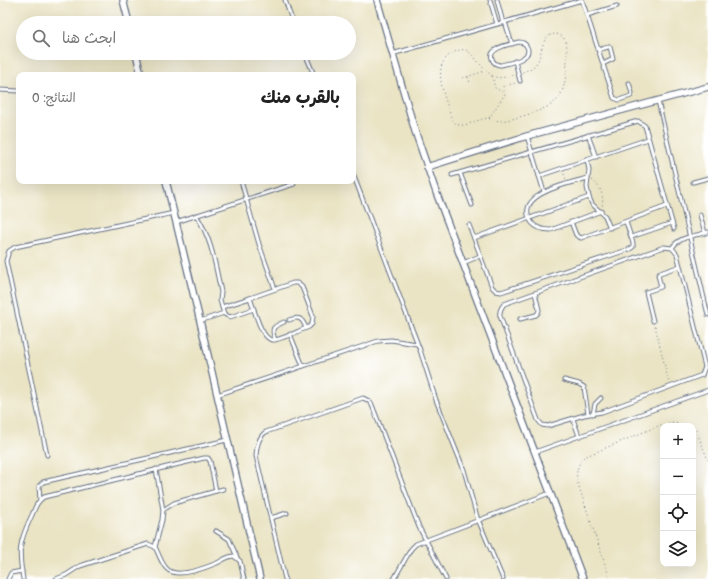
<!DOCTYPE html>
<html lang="ar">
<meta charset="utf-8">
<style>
:root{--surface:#fff;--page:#f2f2f2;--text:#222;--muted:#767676;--line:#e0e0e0}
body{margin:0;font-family:"Balsamiq Sans","Playpen Sans Arabic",sans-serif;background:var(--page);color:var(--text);direction:rtl}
.controls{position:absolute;right:12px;bottom:12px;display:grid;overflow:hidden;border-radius:8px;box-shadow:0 4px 16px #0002}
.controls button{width:36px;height:36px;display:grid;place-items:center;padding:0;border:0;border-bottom:1px solid var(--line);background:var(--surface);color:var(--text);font:20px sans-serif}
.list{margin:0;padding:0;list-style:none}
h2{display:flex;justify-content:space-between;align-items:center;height:52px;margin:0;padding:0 16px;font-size:17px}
h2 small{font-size:13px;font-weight:400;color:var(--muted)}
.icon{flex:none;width:22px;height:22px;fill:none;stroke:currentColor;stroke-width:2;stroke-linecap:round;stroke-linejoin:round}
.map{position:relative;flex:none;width:708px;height:579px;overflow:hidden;direction:ltr}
.search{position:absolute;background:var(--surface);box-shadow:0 4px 16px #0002;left:16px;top:16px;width:340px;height:44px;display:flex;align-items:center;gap:10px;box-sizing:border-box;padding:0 14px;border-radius:22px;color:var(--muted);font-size:15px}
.panel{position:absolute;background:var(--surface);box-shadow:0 4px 16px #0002;left:16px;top:72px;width:340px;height:112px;border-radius:8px;direction:rtl}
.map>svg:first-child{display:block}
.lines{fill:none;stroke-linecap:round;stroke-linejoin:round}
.service-casing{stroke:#636e82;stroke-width:5}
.minor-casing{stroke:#636e82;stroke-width:8}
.path{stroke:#636e82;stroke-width:1;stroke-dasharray:1 3;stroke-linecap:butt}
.service{stroke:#fff;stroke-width:3}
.minor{stroke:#fff;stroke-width:5.5}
</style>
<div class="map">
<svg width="708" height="579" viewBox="0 0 708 579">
<rect width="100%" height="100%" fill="#fff"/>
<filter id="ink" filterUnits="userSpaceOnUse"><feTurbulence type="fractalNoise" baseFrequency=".025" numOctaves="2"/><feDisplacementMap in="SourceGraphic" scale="8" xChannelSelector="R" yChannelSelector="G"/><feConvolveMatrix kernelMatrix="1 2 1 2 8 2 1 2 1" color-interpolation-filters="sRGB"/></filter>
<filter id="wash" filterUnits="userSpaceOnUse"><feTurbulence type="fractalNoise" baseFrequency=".012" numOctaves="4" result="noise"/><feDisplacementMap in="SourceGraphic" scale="16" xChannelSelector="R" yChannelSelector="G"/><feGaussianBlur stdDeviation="0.9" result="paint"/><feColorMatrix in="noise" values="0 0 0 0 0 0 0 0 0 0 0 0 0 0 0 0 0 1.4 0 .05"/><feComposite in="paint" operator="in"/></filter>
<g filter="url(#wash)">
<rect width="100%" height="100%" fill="#eae4c4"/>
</g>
<g filter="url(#ink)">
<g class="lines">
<g class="service-casing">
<g id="service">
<path d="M285,0L293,23"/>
<path d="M490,0L497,24"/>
<path d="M497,0L503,23"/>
<path d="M582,0L614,98L619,100L631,96L632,93L629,83"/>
<path d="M587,15L617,6"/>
<path d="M505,22L512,44"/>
<path d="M519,42C522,42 525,43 527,47C533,59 509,63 501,65C498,65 495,64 493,61C485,48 511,44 519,42Z"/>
<path d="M598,50L608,47H610L613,59L603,64"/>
<path d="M305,53L314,75"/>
<path d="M392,54L582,0"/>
<path d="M515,61L520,81"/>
<path d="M0,90L19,91"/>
<path d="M658,101L708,315"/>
<path d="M588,135L596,157"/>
<path d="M527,136L544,192"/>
<path d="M587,160L589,170L587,187L589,197L592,204L605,216L610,228"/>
<path d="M460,173L472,205"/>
<path d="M353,174L420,350L436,400L464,470L477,517L503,579"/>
<path d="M452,175L638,121L645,126L674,229"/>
<path d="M539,176L648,139"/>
<path d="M588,178C571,183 511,194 532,223C537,229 544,230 551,230L601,211"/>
<path d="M241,181L259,244L275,289"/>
<path d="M693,182L708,178"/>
<path d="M196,215C212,239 215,264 221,292L220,300L224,314L230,317L254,309"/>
<path d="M700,215L705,233"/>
<path d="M176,222L294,184"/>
<path d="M571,222L576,235L581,238L667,206"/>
<path d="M469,225L492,287L496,291L501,292L630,249L633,247V243L626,222"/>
<path d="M631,237L672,223"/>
<path d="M474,238L589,197"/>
<path d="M664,247L672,248L677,254L705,367L702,375L602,412L584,415L548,426L542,425L538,420L500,316C499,311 501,308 504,304Z"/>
<path d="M672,248C679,236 696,236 708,232"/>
<path d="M463,263L480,256"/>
<path d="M293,283H297L302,287L313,316L312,324L309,327C300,330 281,340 273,340C261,340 254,308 250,298Z"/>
<path d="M222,307L250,298"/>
<path d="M520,319L536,315L538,313L539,310L535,293"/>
<path d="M289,320C299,316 302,318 306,328"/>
<path d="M200,321L224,313"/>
<path d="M653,321L646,292L661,287L658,275L660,273L680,266"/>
<path d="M290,334L303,366"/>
<path d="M275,340C271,328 272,327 284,322"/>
<path d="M564,380L579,384L584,387L588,414"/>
<path d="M217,395L378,341L391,340L417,344"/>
<path d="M593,414L595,404L601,398"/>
<path d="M573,419L579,436"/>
<path d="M535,452L708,390"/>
<path d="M47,455L6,261L9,251L15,247L174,213"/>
<path d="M40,500L39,486L43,482L227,440"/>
<path d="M163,510L174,503L223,489"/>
<path d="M271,518L287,513"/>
<path d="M216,531L229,539L237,557"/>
<path d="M155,547L162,520L163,510L156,469"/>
<path d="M8,579L11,573L22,571"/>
<path d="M23,579C18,550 19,542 32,515C35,508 37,501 44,497L204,458H208L210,461L216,491"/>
<path d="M56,579L66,575L80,566L148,544L155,547C159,554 161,563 167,569C177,579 205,568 217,563C223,560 228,556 234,556L240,561L244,579"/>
<path d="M285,579L256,456C256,448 259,436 266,432L363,398L369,401L372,405L419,527L446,579"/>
<path d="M394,579L411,549L416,544L550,493"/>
</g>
</g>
<g class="minor-casing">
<g id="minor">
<path d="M123,0L129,23"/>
<path d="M377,0L415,131L436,192L583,579"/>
<path d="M136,53L141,75"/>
<path d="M427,167L527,136L708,87"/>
<path d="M166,181L200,321L260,579"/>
</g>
</g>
<g class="path">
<path d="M557,34C567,37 567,45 567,54C567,68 566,88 558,99C549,110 515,119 501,121C495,121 489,117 483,119C472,121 458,133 451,117C446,99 430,66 451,54C456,51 460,49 466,50C477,57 482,70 493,76C498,79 505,77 511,76C519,73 530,71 536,64C544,53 539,34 557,34Z"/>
<path d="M492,76L495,88L504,93"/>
<path d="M468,77L470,83"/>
<path d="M463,78L485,71"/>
<path d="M489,118L505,94L503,86L516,83"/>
<path d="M564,174L566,180"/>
<path d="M592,180C601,187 604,195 602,207"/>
<path d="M655,326L669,383"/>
<path d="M693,427L696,430L708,460"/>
<path d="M610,579L578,484C575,474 577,465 584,457L663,424L674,422L691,426"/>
</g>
<use href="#service" class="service"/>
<use href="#minor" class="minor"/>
</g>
</g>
</svg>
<div class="controls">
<button>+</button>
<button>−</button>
<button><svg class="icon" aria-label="locate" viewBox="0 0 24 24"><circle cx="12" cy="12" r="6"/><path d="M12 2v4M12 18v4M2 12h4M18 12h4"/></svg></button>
<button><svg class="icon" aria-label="layers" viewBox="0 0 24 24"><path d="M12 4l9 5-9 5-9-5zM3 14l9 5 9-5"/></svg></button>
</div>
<div class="search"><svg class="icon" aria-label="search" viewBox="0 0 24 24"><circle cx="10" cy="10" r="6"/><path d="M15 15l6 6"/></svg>ابحث هنا</div>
<section class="panel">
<h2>بالقرب منك<small>النتائج: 0</small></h2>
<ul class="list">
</ul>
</section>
</div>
